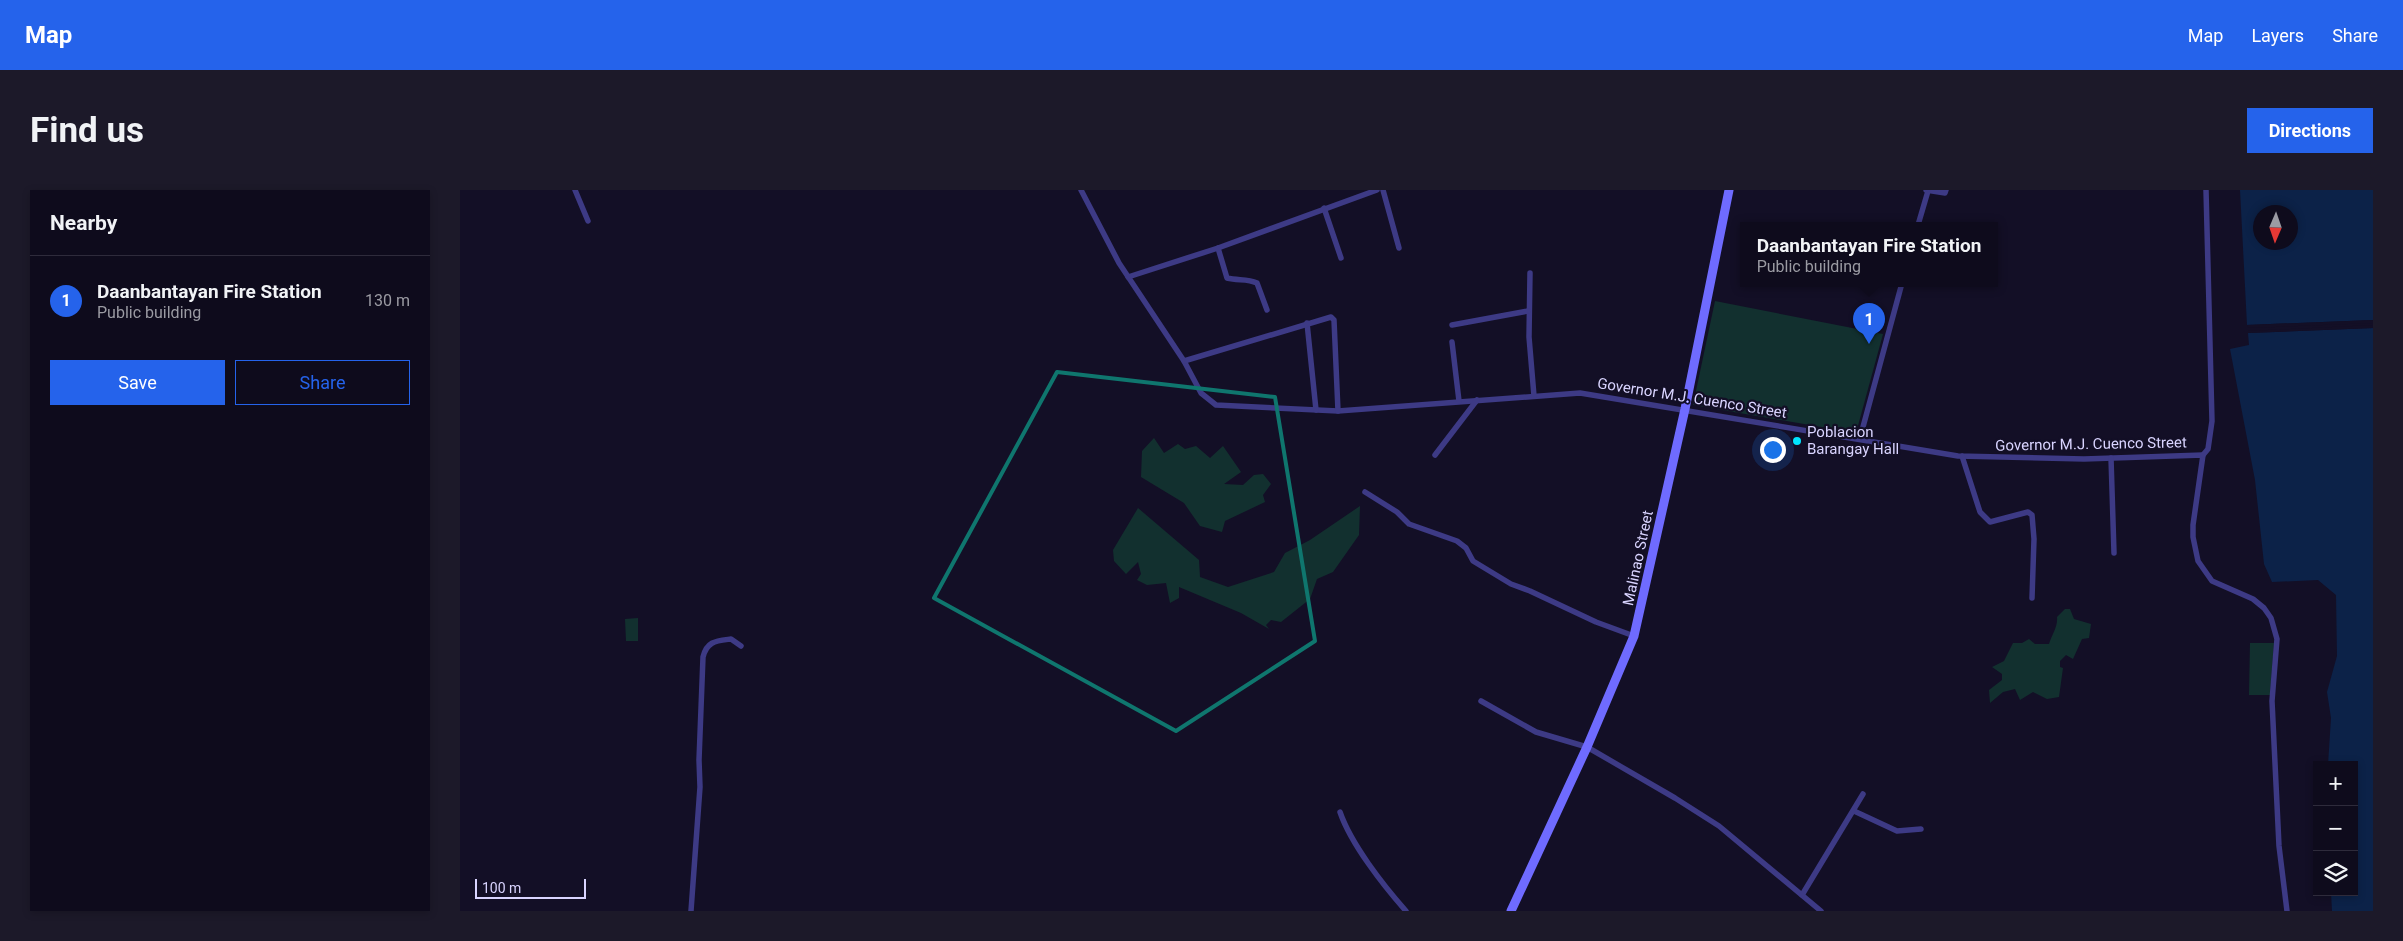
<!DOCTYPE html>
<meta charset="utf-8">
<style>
:root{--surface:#0e0b1c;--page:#1c1929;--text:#f1f3f6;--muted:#9b9ba3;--line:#2e2b3b;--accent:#2563eb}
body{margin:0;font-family:Roboto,sans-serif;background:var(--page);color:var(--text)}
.controls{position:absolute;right:15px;bottom:15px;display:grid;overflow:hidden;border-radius:0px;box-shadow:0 2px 8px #0003}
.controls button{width:45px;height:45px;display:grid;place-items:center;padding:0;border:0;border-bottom:1px solid var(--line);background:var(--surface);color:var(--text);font:25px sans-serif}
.compass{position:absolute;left:1793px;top:15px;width:45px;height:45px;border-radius:50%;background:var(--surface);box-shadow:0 2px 8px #0003;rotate:182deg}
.scale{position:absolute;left:15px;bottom:12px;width:111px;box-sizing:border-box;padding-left:5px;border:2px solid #d9d4ff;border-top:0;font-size:14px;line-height:18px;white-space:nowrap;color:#d9d4ff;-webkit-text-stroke:4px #130f26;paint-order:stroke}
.you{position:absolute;left:1312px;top:259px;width:18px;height:18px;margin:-12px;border:4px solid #fff;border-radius:50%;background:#1a73e8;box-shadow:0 0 0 8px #1a73e833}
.badge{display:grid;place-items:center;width:32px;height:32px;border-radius:50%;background:var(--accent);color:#fff;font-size:16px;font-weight:700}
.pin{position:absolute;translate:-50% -41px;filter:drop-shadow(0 1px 2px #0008)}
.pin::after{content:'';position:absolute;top:26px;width:18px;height:15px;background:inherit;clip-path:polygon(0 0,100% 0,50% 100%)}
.popup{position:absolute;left:1280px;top:32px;width:258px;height:65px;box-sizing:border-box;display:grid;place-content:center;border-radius:0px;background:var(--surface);filter:drop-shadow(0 1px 4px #0005);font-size:16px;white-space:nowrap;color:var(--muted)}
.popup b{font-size:19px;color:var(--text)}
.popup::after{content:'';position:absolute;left:50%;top:100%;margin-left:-10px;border:10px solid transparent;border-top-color:var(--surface)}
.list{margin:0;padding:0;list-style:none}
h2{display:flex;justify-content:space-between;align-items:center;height:65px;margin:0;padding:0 20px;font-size:21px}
h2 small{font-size:16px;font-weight:400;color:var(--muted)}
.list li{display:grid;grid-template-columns:32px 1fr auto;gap:15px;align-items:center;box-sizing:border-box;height:90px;padding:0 20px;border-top:1px solid var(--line)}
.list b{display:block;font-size:19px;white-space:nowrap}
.list p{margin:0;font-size:16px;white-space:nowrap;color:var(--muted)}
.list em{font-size:16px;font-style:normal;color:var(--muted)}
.actions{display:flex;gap:10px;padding:15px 20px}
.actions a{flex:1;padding:11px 0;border:1px solid var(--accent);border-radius:0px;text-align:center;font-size:18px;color:var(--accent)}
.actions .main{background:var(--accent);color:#fff}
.icon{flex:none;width:28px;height:28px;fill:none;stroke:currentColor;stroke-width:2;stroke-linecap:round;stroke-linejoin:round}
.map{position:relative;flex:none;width:1913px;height:721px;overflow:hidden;border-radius:0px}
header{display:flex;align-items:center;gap:30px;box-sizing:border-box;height:70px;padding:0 25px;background:var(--accent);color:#fff}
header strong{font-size:24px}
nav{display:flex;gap:28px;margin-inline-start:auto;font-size:18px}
.intro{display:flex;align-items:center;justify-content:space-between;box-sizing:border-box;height:120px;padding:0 30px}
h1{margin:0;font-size:35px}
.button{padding:12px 22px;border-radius:0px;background:var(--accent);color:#fff;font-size:18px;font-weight:700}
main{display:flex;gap:30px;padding:0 30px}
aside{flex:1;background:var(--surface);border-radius:0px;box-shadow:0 2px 8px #0003}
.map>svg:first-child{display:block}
.green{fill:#12302f}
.water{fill:#0c2248;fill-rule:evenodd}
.pier{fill:#130f26}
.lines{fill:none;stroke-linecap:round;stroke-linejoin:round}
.street{stroke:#3d3a85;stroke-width:5.5}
.secondary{stroke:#6f6bff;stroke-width:9}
.marked{fill:none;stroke:#0f766e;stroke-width:4;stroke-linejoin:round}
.poi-dot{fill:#00e5ff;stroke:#130f26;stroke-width:2}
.labels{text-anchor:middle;stroke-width:4.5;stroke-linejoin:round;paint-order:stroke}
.street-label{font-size:15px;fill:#d9d4ff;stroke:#130f26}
.poi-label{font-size:15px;fill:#d9d4ff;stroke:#130f26;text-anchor:start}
</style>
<header>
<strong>Map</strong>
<nav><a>Map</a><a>Layers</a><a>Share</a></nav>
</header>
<div class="intro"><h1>Find us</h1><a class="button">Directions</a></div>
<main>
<aside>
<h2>Nearby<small></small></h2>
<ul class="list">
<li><span class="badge">1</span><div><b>Daanbantayan Fire Station</b><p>Public building</p></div><em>130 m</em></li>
</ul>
<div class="actions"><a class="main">Save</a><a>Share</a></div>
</aside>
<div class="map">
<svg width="1913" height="721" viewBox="0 0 1913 721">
<rect width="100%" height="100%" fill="#130f26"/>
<g class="green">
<path d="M1255,111L1423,144L1396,243L1233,215Z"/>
<path d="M694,248L704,263L718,254L725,259L736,256L750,268L763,256L781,282L764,294L783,295L794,285L803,284L811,294L803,305L805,312L765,331L762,342L740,336L724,313L681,287L682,261Z"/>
<path d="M900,316L899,345L873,382L857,389L850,409L821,432L811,430L806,435L809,439L781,423L719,397V408L710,413L706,393L687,395L677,390L681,384L678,372L666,384L654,371L653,360L678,318L739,370L740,387L768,397L814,382L825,363L850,350Z"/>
<path d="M1605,419H1610L1614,429L1631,434L1629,448L1622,449L1613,469L1606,465L1600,471V477L1603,478L1599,507L1587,509L1573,502L1560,510L1555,499L1543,502L1530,513L1529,500L1542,490V484L1532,477L1544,471L1553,453H1562L1569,449L1575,454H1589C1592,444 1598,437 1597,427Z"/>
<path d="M178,428V451H166L165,429Z"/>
<path d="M1790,453H1814L1810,505H1789Z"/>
</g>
<g class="water">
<path d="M1780,0H1913V130L1787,135ZM1800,22H1830V52H1800Z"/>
<path d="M1913,138V721H1872L1871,702H1894V575H1868L1871,528L1867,502L1877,466L1876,405L1858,390L1812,392L1804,374L1795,290L1770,159L1789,155L1788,143Z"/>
</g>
<g class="pier">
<path d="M1913,130V133L1788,138L1787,135Z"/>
<path d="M1913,135V138L1788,143V141Z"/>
</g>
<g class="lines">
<g class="street">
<path d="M115,0L128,31"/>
<path d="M621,0L659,73L724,171L741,203L756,215L878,221L1120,203L1498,266L1624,269L1743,265L1733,335V347L1738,371L1752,391L1793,409L1804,418L1811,428L1817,449L1812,511L1819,656L1827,721"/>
<path d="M923,0L939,58"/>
<path d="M1466,0L1485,3L1486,0"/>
<path d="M864,18L881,68"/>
<path d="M1458,35L1468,1"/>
<path d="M758,58L767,88C778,91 787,88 797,93L807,120"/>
<path d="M1070,83L1069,147L1074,206"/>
<path d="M668,87L758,58L917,0"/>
<path d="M847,133L856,220"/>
<path d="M992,135L1068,121"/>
<path d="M992,152L999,211"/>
<path d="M724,171L871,127L874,130L878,221"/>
<path d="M1400,248L1442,93"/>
<path d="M975,265L1017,210"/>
<path d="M1743,265L1748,259L1752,231L1746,0"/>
<path d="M1502,266L1520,322L1530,332L1568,322L1572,325L1574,349L1572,408"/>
<path d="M1651,268L1654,363"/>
<path d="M905,302L937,322L949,334L997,351L1006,358L1013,371L1051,394L1070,401L1136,432L1174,446"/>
<path d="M1021,511L1076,542L1127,557L1215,608L1259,636L1361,721"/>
<path d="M1394,621L1437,641L1461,639"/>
<path d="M880,622C891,654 923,695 946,721"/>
<path d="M1342,705L1403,604"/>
<path d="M231,721L240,597L239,570L243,467C247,451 256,451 271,449L281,456"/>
</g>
<path class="secondary" d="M1051,721L1127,557L1174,446L1225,219L1269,0"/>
</g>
<path class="marked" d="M597,182L815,207L855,451L716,541L474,408Z"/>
<circle class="poi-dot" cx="1337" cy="251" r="5"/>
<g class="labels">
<g class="street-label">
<text transform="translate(1232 208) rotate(9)" y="5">Governor M.J. Cuenco Street</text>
<text transform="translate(1631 254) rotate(-1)" y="5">Governor M.J. Cuenco Street</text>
<text transform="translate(1178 368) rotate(-78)" y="5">Malinao Street</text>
</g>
<g class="poi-label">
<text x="1347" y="247">Poblacion<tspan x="1347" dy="17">Barangay Hall</tspan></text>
</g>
</g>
</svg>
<div class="controls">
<button>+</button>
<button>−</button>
<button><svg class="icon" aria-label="layers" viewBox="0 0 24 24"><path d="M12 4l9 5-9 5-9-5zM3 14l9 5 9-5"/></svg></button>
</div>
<svg class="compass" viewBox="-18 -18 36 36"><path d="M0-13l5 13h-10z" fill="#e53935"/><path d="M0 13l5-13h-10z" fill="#9b9ba3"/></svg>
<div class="scale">100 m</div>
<div class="you"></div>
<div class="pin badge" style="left:1409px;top:154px">1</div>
<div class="popup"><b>Daanbantayan Fire Station</b>Public building</div>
</div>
</main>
